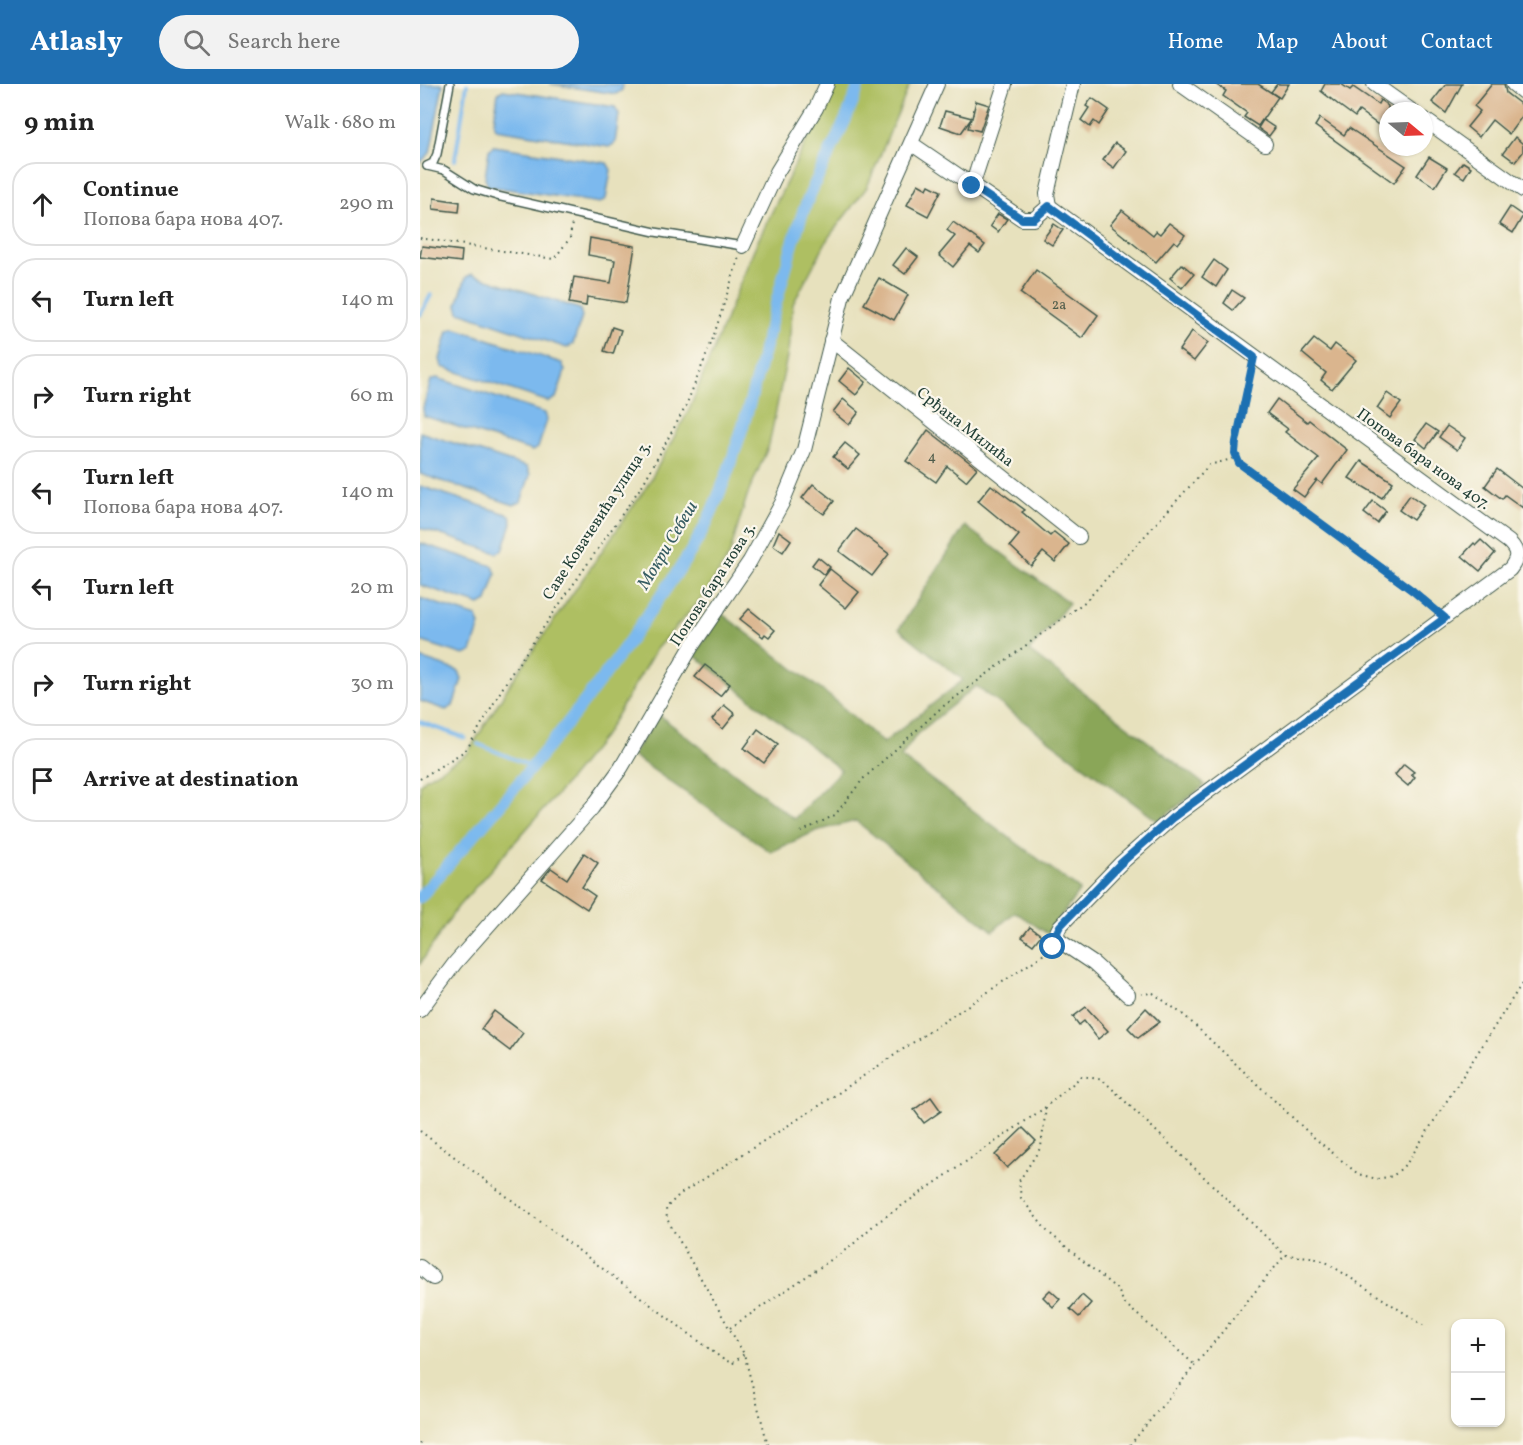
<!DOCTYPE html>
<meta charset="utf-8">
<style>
:root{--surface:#fff;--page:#f2f2f2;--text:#222;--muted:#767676;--line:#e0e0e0;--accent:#1f6fb2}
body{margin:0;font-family:Vollkorn,serif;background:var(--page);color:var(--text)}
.controls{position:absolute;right:18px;bottom:18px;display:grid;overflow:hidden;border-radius:12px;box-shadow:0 2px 4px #0004}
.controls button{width:54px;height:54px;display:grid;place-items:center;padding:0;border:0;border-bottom:2px solid var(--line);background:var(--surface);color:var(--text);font:30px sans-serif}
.compass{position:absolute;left:959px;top:18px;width:54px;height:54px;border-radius:50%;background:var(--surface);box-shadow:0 2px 4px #0004;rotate:109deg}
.stop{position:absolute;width:18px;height:18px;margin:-14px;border:4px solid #1f6fb2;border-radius:50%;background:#fff}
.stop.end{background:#1f6fb2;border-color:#fff;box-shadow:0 2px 6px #0008}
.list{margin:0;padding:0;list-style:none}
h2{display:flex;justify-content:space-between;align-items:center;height:78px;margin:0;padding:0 24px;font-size:26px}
h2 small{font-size:20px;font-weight:400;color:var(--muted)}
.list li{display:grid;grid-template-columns:39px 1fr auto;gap:18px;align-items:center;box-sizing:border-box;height:84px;margin:0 12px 12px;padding:0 12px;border:2px solid var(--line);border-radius:24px}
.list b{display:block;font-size:22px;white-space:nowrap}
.list p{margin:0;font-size:20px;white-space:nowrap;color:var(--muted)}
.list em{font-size:20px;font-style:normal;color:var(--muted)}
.icon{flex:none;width:33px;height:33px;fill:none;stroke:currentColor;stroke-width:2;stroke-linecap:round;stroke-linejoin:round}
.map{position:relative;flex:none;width:1103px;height:1361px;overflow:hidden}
header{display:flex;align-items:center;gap:36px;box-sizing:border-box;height:84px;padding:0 30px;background:var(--accent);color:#fff}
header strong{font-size:28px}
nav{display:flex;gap:33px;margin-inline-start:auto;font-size:21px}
.search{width:420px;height:54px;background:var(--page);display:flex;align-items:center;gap:15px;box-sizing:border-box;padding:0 21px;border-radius:33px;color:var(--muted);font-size:22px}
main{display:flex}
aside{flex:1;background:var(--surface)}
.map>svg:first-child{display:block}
.green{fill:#aebf62;stroke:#667e4b;stroke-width:1.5}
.forest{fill:#8aa658;stroke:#547246;stroke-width:1.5}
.water{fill:#7bb9ee;stroke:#4d7b91;stroke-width:1.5}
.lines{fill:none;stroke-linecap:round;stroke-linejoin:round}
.stream{stroke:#7bb9ee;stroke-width:4}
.canal{stroke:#7bb9ee;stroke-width:12}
.building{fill:#dab58e}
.lane-casing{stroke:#3d5649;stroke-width:10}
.street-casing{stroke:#3d5649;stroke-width:16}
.path{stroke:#3d5649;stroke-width:2;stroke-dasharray:1.5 4.5;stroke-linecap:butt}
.lane{stroke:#fff;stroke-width:7}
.street{stroke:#fff;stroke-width:14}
.route{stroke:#1f6fb2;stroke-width:8}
.labels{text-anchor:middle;stroke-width:4.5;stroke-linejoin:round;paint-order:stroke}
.number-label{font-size:14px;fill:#4e5b4a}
.street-label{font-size:16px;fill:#1f3d34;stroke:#fbf7ec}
.water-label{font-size:18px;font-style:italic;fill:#365c62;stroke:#fbf7ec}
</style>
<header>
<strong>Atlasly</strong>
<div class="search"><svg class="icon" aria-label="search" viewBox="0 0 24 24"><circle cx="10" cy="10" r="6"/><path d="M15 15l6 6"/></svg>Search here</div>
<nav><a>Home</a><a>Map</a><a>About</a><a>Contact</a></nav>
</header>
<main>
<aside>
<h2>9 min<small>Walk · 680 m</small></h2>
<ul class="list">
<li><svg class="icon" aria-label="ahead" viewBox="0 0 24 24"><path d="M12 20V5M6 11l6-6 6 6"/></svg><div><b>Continue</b><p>Попова бара нова 407.</p></div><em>290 m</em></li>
<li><svg class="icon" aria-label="left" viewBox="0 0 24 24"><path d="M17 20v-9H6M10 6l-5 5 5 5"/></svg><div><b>Turn left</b></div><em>140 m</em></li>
<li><svg class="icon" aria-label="right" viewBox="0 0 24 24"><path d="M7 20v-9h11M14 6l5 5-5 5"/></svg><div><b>Turn right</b></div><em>60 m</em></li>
<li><svg class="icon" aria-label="left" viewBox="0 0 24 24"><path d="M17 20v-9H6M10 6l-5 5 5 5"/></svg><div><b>Turn left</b><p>Попова бара нова 407.</p></div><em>140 m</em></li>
<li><svg class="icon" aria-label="left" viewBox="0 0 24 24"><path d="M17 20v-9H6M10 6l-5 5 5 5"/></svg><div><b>Turn left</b></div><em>20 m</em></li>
<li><svg class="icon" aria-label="right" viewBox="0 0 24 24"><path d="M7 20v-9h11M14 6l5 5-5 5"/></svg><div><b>Turn right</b></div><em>30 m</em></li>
<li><svg class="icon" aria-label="arrive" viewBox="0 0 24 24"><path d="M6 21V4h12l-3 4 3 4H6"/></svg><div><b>Arrive at destination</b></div></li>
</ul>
</aside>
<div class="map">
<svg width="1103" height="1361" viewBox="0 0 1103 1361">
<rect width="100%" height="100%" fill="#fbf7ec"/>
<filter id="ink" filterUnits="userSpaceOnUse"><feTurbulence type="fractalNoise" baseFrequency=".0167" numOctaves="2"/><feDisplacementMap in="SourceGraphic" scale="12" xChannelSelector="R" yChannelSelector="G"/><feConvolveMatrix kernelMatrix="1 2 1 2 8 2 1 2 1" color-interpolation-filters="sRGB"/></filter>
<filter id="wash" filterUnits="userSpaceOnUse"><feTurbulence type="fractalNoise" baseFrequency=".008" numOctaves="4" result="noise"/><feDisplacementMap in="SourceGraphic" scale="24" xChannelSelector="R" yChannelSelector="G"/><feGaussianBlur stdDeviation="1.35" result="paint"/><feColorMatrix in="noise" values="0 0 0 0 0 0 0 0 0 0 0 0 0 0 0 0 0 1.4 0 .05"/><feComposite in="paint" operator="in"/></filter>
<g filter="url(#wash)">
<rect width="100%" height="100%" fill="#e7e1bd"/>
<path class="green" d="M414,0H490L447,103L408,154L373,220L368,268L349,361L327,412L309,472L284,512L236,565L185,651L139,708L36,825L0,880V700L6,694L47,670L90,600L227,402L269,326L334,165Z"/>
<path class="forest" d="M545,442L649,519L609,567L785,701L738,737L556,602L497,650L481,673L660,806L628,850L595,828L573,847L436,737L396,747L351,768L212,671L239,631L374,735L421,686L274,571L302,530L412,614L463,659L543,596L479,545Z"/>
<g class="water">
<path d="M0,0H23L10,69L0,79Z"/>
<path d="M130,0H203L202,6L196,10Z"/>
<path d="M83,6L195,23L199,30L195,59L189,63L76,45L74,38L78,9Z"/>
<path d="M74,62L187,79L191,86L186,115L180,119L68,102L65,94L69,66Z"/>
<path d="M52,190L160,225L162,233L153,260L147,264L39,228L37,221L46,193Z"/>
<path d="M34,244L142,279L145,287L136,314L129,318L22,283L20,275L28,247Z"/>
<path d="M17,294L125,329L127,336L118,364L112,367L4,332L3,324L11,296Z"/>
<path d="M0,348L107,383L110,391L101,418L94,421L0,390Z"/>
<path d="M0,402L90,431L92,439L83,466L77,469L0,444Z"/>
<path d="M0,459L73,482L76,490L67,517L60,521L0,501Z"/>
<path d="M0,514L57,533L60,541L51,568L44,571L0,557Z"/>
<path d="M0,574L39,587L42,595L33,622L26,626L0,617Z"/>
</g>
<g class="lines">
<g class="stream">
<path d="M35,76L47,0"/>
<path d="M0,231L11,211"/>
<path d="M0,638L45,654"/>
<path d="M58,660L113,683"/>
</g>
<path class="canal" d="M0,813C78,724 155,636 222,539C244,507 269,474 286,440C332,343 347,235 381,134C396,88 425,47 439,0"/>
</g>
<g id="blocks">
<g class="building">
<path d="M795,0H838L858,13L838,42L824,33L827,29L803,12L806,7Z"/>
<path d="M857,0H869L860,14L851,8Z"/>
<path d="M905,0H921L930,6L933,3L958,20L960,16L968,22V48L939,27L935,33L920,22L901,7Z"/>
<path d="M1026,0H1042L1026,29L1012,18Z"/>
<path d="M1072,0H1084L1086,9L1103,22V31L1089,50L1072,36L1059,53L1047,43L1060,27L1054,22Z"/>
<path d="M672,14L689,26L679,41L674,37L670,43L661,36L669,24L666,22Z"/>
<path d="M556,17L569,21L560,47L548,44L551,35L541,49L520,42L525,27L552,34Z"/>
<path d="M900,34L924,51L929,44L986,82L974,99L895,42Z"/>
<path d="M843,36L855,44L849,52L838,44Z"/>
<path d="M1095,53L1103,60V68L1095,78L1083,69Z"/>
<path d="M695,59L706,67L694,84L683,76Z"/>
<path d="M1009,73L1027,84L1015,103L997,91Z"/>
<path d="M1043,78L1051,83L1044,94L1035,88Z"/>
<path d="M498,100L507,105L509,101L521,107L508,132L487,121Z"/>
<path d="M14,114L40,118L39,128L13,125Z"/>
<path d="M1090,123L1103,132L1093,149L1079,140Z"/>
<path d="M702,126L733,151L736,147L740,150L749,139L765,151L758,160L754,157L736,178L690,141Z"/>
<path d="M578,130L587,135L578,148L570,142Z"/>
<path d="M533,138L565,161L559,169L550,162L533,183L519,171L535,152L527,146Z"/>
<path d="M634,140L643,146L632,161L623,155Z"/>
<path d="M170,154L215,162L206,219L167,213L166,222L149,219L154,193L191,199L195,176L168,171Z"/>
<path d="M2,162L42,167L41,178L0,173Z"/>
<path d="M486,164L498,173L485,190L473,181Z"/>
<path d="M794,176L807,186L796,203L782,193Z"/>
<path d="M762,180L774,190L762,204L750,194Z"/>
<path d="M616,186L678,231L662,254L600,209Z"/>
<path d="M459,194L488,211L474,236L444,220Z"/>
<path d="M812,206L824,214L813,226L804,219Z"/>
<path d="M192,243L201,246L193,270L184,267Z"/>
<path d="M772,247L788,259L774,277L759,266Z"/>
<path d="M894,255L910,267L915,260L936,276L912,305L901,296L906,289L882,269Z"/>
<path d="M429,284L446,298L436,311L419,297Z"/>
<path d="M967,309L981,319L970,334L957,324Z"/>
<path d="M423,315L439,328L429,341L413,328Z"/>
<path d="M857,315L887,338L889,336L927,366L902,400L897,396L884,413L873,405L899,374L865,348L868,345L847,329Z"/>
<path d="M1006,340L1018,348L1006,364L995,355Z"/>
<path d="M1027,342L1045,354L1037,366L1019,353Z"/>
<path d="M508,346L557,384L546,397L527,382L516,398L486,377Z"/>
<path d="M425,359L440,371L428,385L413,373Z"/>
<path d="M941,377L973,398L962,414L929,394Z"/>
<path d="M1077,385L1103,405V424L1085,411L1082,415L1065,402Z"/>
<path d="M393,400L414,417L404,430L382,414Z"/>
<path d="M571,401L605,426L602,428L630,452L634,448L649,460L635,478L623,468L611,482L590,462L599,451L558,417Z"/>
<path d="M990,411L1004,421L993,436L979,426Z"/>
<path d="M953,417L966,427L957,439L944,429Z"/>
<path d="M436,445L469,470L452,492L419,467Z"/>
<path d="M359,447L371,456L363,468L353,461Z"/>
<path d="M1061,456L1075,469L1060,487L1042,472L1054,459L1056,461Z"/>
<path d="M398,473L410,483L404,491L392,481Z"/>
<path d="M410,485L439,508L426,524L398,501Z"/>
<path d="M329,525L355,546L349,553L345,550L343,553L320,535Z"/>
<path d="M285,581L310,600L300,612L275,593Z"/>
<path d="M304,621L315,630L303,645L292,636Z"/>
<path d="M338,645L358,660L344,679L324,664Z"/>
<path d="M984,680L994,688L991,690L995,693L988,702L975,691Z"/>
<path d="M164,769L178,779L162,803L175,812L167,825L122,795L131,784L147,795Z"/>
<path d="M610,843L621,851L613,861L602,853Z"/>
<path d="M666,923L688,947L678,955L664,937L659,941L653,933Z"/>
<path d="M726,924L740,938L718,954L708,944Z"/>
<path d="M74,927L103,949L90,967L61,945Z"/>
<path d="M511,1013L521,1027L504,1039L494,1026Z"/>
<path d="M603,1044L616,1057L587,1084L575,1071Z"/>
<path d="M630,1206L640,1215L633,1223L623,1213Z"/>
<path d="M662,1211L671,1219L659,1233L650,1225Z"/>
</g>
</g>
</g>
<g filter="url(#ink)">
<use href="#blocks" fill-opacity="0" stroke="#3d5649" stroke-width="1.5"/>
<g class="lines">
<g class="lane-casing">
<g id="lane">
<path d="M7,82L24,86L54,105L77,112L235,148L323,162"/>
<path d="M7,82L13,79L17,70L30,0"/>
</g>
</g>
<g class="street-casing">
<g id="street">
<path d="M760,0L845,60"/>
<path d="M954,0L992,27"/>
<path d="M1093,0L1103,8"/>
<path d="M1004,35L1103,106"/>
<path d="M492,60L602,135H614L629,122"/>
<path d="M552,102L585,0"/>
<path d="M629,122L1089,458C1099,468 1098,474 1090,485L752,734L700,780L640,842L637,848L638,856L674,880L708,911"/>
<path d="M629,122L627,110L653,0"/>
<path d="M323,162L357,88L396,24L407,0"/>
<path d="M411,256L659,453"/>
<path d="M0,926L35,879L172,724L201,684L272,562L330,477L362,419L384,366L422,214L517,0"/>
<path d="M0,1183L13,1194"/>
</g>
</g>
<g class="path">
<path d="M0,154L134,175L150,154L152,139"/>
<path d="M832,285L816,358L815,369L819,379L1016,526"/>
<path d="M0,695L43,668L50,660L89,593L223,400L265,324L292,257L319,173"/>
<path d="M381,748L415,731L443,695L521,624L666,517L789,381L816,374"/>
<path d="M721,910L733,909L765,932L891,1051L938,1090L957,1095L973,1092L987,1079L1103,898"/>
<path d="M626,1024L621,1063L599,1097L601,1114L627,1147L698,1206L704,1219L775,1281"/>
<path d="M0,1047L304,1276L313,1279L324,1270"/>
<path d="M310,1244L430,1163L455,1140L623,1025L662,992L683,996L865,1171L890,1173L906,1178L1003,1241"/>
<path d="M0,1359L2,1361"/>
<path d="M348,1361L324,1270L247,1135L246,1124L260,1110L402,1020L630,866"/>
<path d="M710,1361L865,1171"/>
</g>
<use href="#lane" class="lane"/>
<use href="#street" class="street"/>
</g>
</g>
<g class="lines" filter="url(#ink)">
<path class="route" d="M552,102L602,135H614L629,122L834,273L816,358L815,369L819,379L993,507L1025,534L752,734L700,780L640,842L637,848L639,856L633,863"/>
</g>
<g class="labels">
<g class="number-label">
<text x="639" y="225">2a</text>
<text x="512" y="377">4</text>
</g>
<g class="street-label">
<text transform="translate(546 342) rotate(38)" y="6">Срђана Милића</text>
<text transform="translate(1004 374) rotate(36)" y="6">Попова бара нова 407.</text>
<text transform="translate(176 436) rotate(-57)" y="6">Саве Ковачевића улица 3.</text>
<text transform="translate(292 500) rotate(-57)" y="6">Попова бара нова 3.</text>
</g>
<g class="water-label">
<text transform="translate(247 461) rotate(-59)" y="6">Мокри Себеш</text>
</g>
</g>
</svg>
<div class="controls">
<button>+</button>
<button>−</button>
</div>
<svg class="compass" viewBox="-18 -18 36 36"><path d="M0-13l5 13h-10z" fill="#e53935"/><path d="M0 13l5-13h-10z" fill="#767676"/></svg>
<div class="stop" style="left:633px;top:863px"></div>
<div class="stop end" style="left:552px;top:102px"></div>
</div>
</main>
